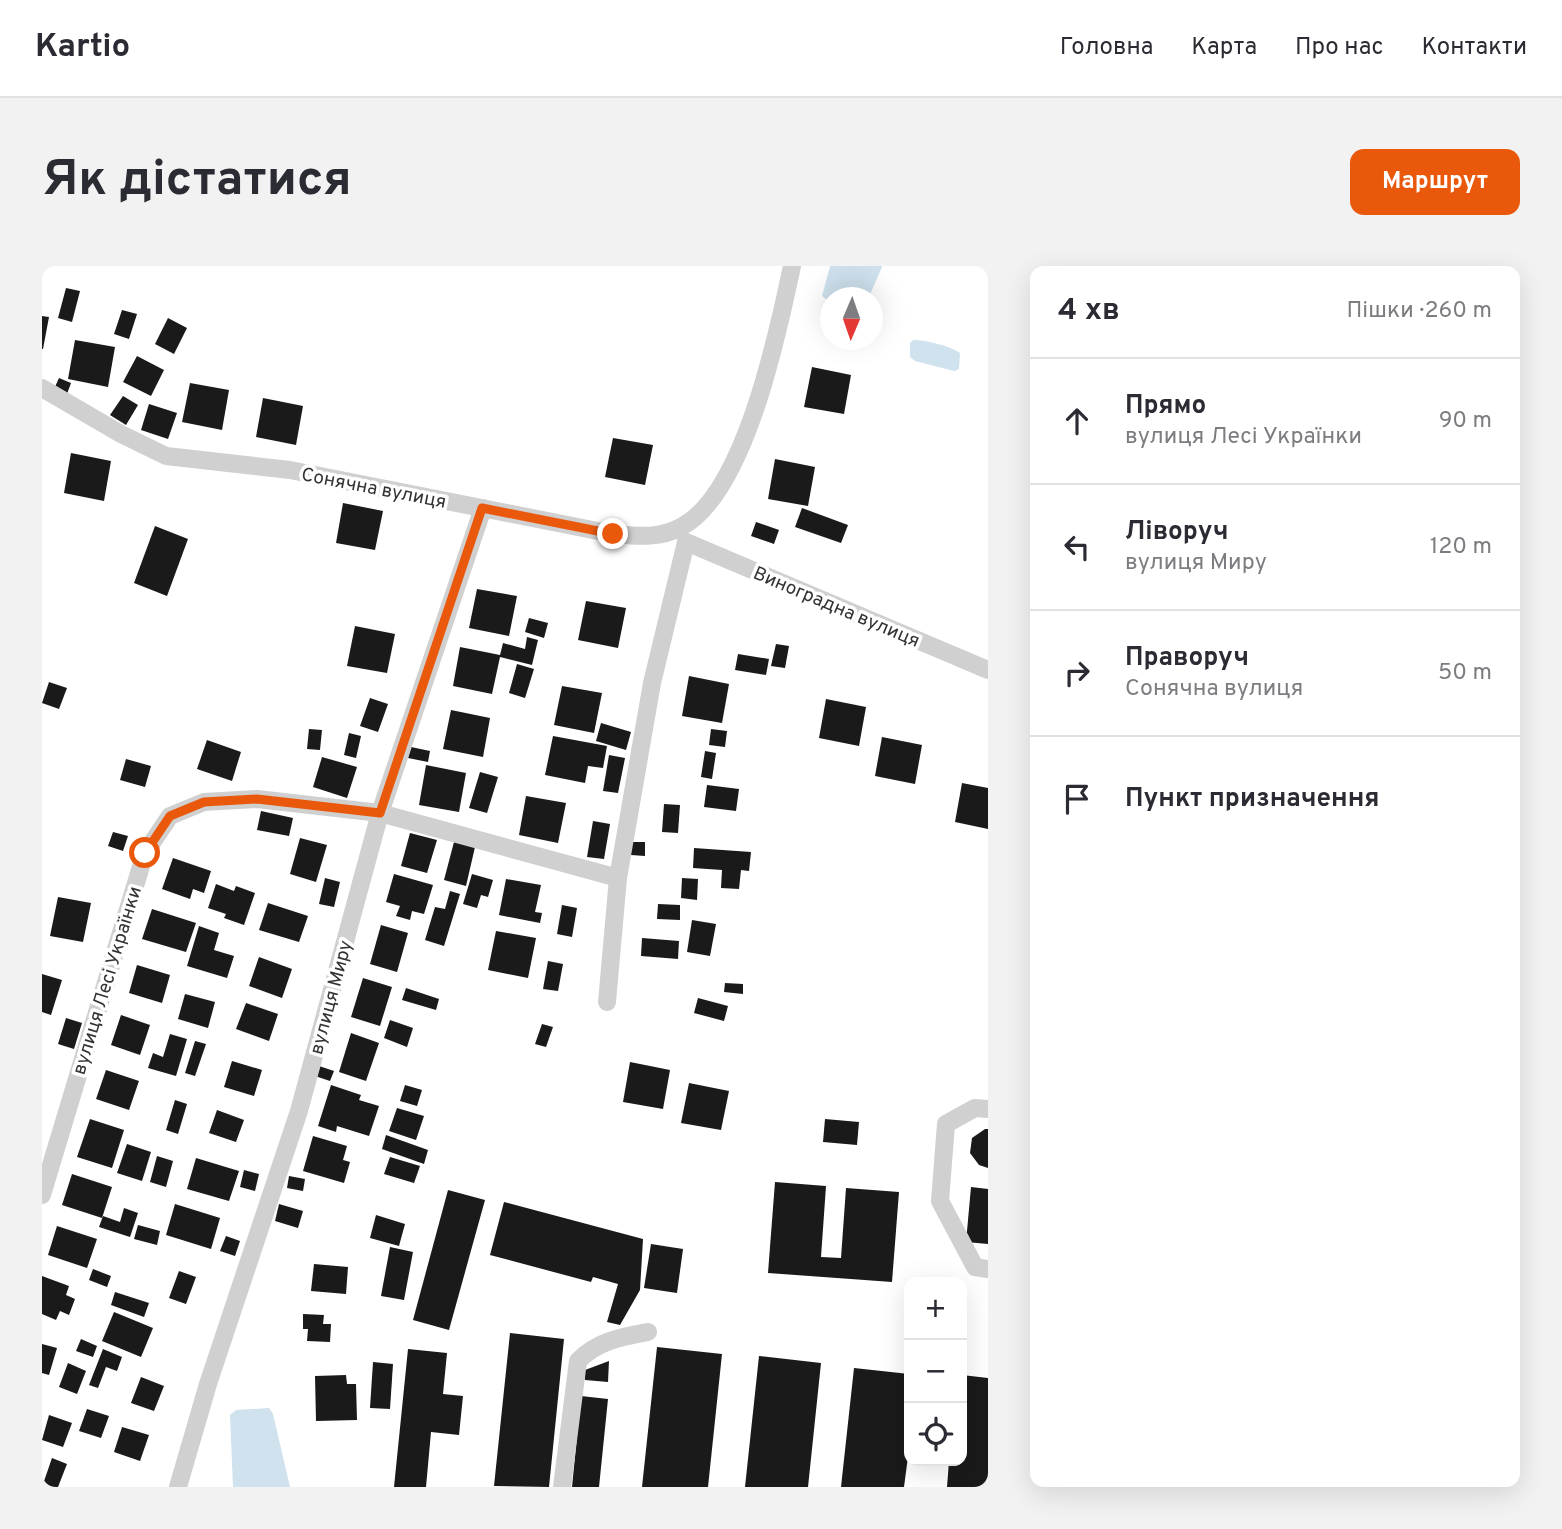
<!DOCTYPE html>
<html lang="uk">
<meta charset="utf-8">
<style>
:root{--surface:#fff;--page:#f2f2f3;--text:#2b2b33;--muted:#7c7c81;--line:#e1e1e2;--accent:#ea580c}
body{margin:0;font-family:Overpass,sans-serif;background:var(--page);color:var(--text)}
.controls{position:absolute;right:21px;bottom:21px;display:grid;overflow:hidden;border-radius:14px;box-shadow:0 7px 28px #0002}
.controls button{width:63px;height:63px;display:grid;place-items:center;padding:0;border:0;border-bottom:2px solid var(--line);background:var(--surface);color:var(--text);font:35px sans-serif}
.compass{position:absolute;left:778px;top:21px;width:63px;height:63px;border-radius:50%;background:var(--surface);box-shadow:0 7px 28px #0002;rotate:182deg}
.stop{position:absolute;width:21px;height:21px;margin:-16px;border:5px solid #ea580c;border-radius:50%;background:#fff}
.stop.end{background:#ea580c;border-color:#fff;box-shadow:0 2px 7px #0008}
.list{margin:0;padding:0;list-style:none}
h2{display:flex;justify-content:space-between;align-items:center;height:91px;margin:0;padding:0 28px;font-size:30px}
h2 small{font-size:23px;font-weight:400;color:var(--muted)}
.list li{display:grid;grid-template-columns:46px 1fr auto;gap:21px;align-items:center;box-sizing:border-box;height:126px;padding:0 28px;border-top:2px solid var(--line)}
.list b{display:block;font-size:26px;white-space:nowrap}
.list p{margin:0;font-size:23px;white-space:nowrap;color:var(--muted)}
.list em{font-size:23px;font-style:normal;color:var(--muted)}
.icon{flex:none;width:38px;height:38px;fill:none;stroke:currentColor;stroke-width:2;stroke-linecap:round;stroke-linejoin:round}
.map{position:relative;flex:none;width:946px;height:1221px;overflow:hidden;border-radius:14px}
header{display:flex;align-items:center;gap:42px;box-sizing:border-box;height:98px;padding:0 35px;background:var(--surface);border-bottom:2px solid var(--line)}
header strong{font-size:33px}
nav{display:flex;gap:38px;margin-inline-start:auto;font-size:24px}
.intro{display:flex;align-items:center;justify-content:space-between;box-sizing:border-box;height:168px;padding:0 42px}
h1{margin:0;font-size:49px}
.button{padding:18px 32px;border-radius:14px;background:var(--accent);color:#fff;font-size:24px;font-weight:700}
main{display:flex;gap:42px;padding:0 42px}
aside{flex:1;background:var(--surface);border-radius:14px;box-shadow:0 7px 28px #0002}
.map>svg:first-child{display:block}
.water{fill:#cfe2ee}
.building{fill:#1a1a1a}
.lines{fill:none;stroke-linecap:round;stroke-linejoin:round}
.minor{stroke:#d0d0d0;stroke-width:18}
.route{stroke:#ea580c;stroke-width:9}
.labels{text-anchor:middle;stroke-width:7;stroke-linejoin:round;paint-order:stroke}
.street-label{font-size:19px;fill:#333;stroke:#fff}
</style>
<header>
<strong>Kartio</strong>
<nav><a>Головна</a><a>Карта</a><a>Про нас</a><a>Контакти</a></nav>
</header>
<div class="intro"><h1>Як дістатися</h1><a class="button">Маршрут</a></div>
<main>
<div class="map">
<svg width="946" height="1221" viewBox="0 0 946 1221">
<rect width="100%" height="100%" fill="#fff"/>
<g class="water">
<path d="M788,0H840V1L827,31L788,32V36L780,30Z"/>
<path d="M871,74C884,74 908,80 918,87L917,103L912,105L873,95L868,91V77Z"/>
<path d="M227,1142L231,1148L248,1221H191L188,1149L194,1144Z"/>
</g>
<g class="building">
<path d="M24,22L38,25L30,56L16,52Z"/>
<path d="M80,44L95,48L87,73L72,68Z"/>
<path d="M0,50L7,51L1,83H0Z"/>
<path d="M126,52L145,62L132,88L113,78Z"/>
<path d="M33,74L73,81L66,121L26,113Z"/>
<path d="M95,90L122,104L109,130L81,116Z"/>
<path d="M770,101L809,109L802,148L762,141Z"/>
<path d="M17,112L29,117L25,128L12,123Z"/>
<path d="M148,117L187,124L180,164L140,156Z"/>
<path d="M81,130L96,139L84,159L68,149Z"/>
<path d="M221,132L261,140L254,179L214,171Z"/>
<path d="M107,138L135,147L126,173L99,164Z"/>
<path d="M571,172L611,179L603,219L563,211Z"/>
<path d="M29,187L69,195L62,235L22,227Z"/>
<path d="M733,193L773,201L766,240L726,233Z"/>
<path d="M301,237L341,245L333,284L294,277Z"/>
<path d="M760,242L806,259L799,277L753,261Z"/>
<path d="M714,256L737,264L732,278L709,270Z"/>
<path d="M113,260L146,273L125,330L92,317Z"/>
<path d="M435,323L475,330L467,370L427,362Z"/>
<path d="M544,335L584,342L576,382L536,374Z"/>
<path d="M487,352L506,357L502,372L483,366Z"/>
<path d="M313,360L353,368L345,407L305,400Z"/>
<path d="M485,371L496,374L490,399L458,391L450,428L411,420L418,381L458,389L461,377L483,383Z"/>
<path d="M734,378L747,380L743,402L729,400Z"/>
<path d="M696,388L727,393L724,409L693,404Z"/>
<path d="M475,398L492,403L483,432L467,427Z"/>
<path d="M647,410L687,418L680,457L640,450Z"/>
<path d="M7,416L25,422L17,443L0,437Z"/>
<path d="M520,420L560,427L552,467L512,459Z"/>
<path d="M328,432L346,438L336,466L318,460Z"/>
<path d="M784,433L824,441L817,480L777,472Z"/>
<path d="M409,444L448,452L441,491L401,483Z"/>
<path d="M559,457L589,466L584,484L554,475Z"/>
<path d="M267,463L280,464L278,484L265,483Z"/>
<path d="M669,463L685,465L683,481L667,479Z"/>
<path d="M307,467L319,470L314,492L302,489Z"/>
<path d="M511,470L565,480L561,502L546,500L543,517L503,509Z"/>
<path d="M840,471L880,479L873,518L833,510Z"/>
<path d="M165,474L199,486L190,515L155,503Z"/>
<path d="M369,481L388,485L386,496L366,492Z"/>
<path d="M663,485L674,487L670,513L659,511Z"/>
<path d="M567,489L583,492L576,527L561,525Z"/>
<path d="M280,491L315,501L305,532L271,521Z"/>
<path d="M84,493L109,500L103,521L78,514Z"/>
<path d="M384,499L424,507L417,546L377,539Z"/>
<path d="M438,506L456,511L445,547L427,542Z"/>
<path d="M920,517L946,522V563L913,556Z"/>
<path d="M665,519L697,523L694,545L662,541Z"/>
<path d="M484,530L524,537L516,577L477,569Z"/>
<path d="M622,538L638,539L636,567L620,566Z"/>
<path d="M219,545L251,552L247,570L215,564Z"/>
<path d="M551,555L568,558L562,593L545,591Z"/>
<path d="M71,566L86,570L81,585L66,580Z"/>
<path d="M368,567L395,574L385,607L359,600Z"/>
<path d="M258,572L285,579L274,616L248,608Z"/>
<path d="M412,576L433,581L424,620L402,614Z"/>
<path d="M589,576H603V590L589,589Z"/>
<path d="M652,582L709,586L707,605L699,604L697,623L679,622L680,604L651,602Z"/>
<path d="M131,592L169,605L162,627L151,623L148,633L120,623Z"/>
<path d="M352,608L391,619L382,648L370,645L368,654L354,650L358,640L344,636Z"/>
<path d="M430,608L451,614L446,631L439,629L435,642L421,638Z"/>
<path d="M283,612L298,616L292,641L277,638Z"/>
<path d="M640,612L656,613L655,634L639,632Z"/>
<path d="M464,613L499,619L493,646L500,647L498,657L457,649Z"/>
<path d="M174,618L192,625L194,620L213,627L202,659L182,652L184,648L166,642Z"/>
<path d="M408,625L418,628L402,680L383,674L393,641L403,643Z"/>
<path d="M16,631L49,637L41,676L8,670Z"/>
<path d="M226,637L266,650L257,676L217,664Z"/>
<path d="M616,638L638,639V654L615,653Z"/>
<path d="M520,639L535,642L530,671L515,668Z"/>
<path d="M110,643L154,657L144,686L100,673Z"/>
<path d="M650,654L674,658L668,690L645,686Z"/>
<path d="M339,659L366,667L355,706L328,698Z"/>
<path d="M157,660L177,667L172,684L192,690L185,712L145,700Z"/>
<path d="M454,665L494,672L486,712L446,704Z"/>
<path d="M600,672L637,675L636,693L599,690Z"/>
<path d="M217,691L250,703L240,732L207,720Z"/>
<path d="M506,695L521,698L516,725L501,723Z"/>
<path d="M95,699L128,709L120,737L87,727Z"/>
<path d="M0,708L20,714L9,749L0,746Z"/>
<path d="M321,712L350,721L338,760L309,751Z"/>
<path d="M683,717L701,718V728L682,726Z"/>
<path d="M364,722L397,733L394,744L360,734Z"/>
<path d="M143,728L173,736L166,762L136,753Z"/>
<path d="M656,732L686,740L682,755L652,747Z"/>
<path d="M204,737L236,748L227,775L194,763Z"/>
<path d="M79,749L108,759L98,789L69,779Z"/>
<path d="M24,752L40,757L32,783L16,778Z"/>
<path d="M348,754L371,762L365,781L342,772Z"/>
<path d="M500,758L511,761L504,781L493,778Z"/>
<path d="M309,767L337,777L324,815L297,806Z"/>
<path d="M128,768L145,773L134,810L106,802L111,787L121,791Z"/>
<path d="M153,775L164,778L153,810L143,807Z"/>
<path d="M190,795L220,804L212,830L182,821Z"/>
<path d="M588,796L628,804L621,843L581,836Z"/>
<path d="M277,800L292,805L288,815L273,810Z"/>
<path d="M64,804L97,815L87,844L54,833Z"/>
<path d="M647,817L687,825L679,864L639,857Z"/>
<path d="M289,819L319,829L317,834L337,840L327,870L295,860L294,866L276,860Z"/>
<path d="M363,819L380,824L375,840L358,835Z"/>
<path d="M133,834L145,838L136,868L124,864Z"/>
<path d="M355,842L382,850L374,874L347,865Z"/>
<path d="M175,844L202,854L194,876L167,867Z"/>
<path d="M48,853L82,864L70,902L35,891Z"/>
<path d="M783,853L817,856L815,879L781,876Z"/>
<path d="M943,863H946V902L937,899L928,887L930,872Z"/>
<path d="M344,869L386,884L382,898L340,883Z"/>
<path d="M271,870L305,880L301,894L308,896L302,917L261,905Z"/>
<path d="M85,878L109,886L100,915L75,907Z"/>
<path d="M115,890L131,895L124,921L108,916Z"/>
<path d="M348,891L378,900L372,917L342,908Z"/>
<path d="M154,892L197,905L187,935L145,923Z"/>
<path d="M202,904L217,908L213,925L198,921Z"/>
<path d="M30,908L70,921L60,952L20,939Z"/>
<path d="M247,910L263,913L261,925L245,922Z"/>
<path d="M733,916L784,920L779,991L799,992L804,922L857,926L850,1016L726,1007Z"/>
<path d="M929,921L946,923V978L924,976Z"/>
<path d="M406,924L443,934L407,1064L371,1054Z"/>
<path d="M462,936L601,973L598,1024L578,1059L565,1056L576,1018L551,1011L549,1016L448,989Z"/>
<path d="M133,938L178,952L169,983L124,969Z"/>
<path d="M237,938L261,945L256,962L233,955Z"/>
<path d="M82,942L96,947L88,971L57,961L61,950L78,956Z"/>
<path d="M334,949L363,958L357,980L328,972Z"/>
<path d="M96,959L118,965L115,979L92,973Z"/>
<path d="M15,960L55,973L45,1002L6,989Z"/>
<path d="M184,970L198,975L193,990L178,985Z"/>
<path d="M609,978L641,983L635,1027L602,1022Z"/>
<path d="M348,981L371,986L362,1034L339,1030Z"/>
<path d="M272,998L306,1001L304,1028L269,1025Z"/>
<path d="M51,1003L69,1010L65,1021L47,1014Z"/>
<path d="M137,1005L154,1011L144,1038L127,1032Z"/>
<path d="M0,1010L27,1020L24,1029L33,1033L27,1049L18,1045L14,1054L0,1048Z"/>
<path d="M73,1026L107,1037L102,1051L69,1039Z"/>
<path d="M72,1046L111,1062L99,1091L60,1075Z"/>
<path d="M261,1048L282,1049L281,1058H289L288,1076L265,1075L266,1063H261Z"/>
<path d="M468,1067L522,1073L507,1221L452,1220Z"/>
<path d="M39,1073L55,1080L51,1091L34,1085Z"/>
<path d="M0,1078L15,1082L7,1109L0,1107Z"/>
<path d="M615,1081L680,1088L666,1221H600Z"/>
<path d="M61,1083L80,1091L75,1105L64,1101L56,1122L47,1119Z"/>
<path d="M366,1083L405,1087L401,1128L421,1130L417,1169L389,1166L384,1221H352Z"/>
<path d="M717,1090L779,1097L766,1221H703Z"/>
<path d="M567,1095L566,1116L543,1114V1104Z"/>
<path d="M331,1096L351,1098L348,1143L328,1142Z"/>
<path d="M26,1097L44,1105L35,1128L17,1121Z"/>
<path d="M812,1102L867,1108V1183L862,1221H799Z"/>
<path d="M304,1109L305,1118H314L315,1154L274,1155L273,1110Z"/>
<path d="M920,1109L946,1112V1221H905L907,1195H920Z"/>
<path d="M99,1111L122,1120L112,1145L89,1137Z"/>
<path d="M539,1130L566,1133L557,1221H530Z"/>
<path d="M45,1143L67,1150L59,1172L37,1165Z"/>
<path d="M7,1149L30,1157L21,1181L0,1174Z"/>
<path d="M80,1161L107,1169L98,1195L72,1186Z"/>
<path d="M10,1192L25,1198L16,1221H0Z"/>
</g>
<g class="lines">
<g class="minor">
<path d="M0,122L79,168L124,190L248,204L571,268C595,270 617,273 639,261C703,228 736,66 750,0"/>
<path d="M644,276L946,404"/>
<path d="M565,736L576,612L610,417L644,276"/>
<path d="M946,843L933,842L904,858L898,935L933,1001L946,1003"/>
<path d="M0,929L103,587L128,550L162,536L215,533L338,547L576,612"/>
<path d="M136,1221L166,1118L257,845L338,547L441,242"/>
<path d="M520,1221L536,1095C555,1075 579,1071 606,1066"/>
</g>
</g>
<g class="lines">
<path class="route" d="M103,587L128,550L162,536L215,533L338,547L440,242L571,268"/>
</g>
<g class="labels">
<g class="street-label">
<text transform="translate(332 221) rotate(11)" y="7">Сонячна вулиця</text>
<text transform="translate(795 340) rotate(23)" y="7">Виноградна вулиця</text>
<text transform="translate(64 714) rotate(-73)" y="7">вулиця Лесі Українки</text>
<text transform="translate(288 731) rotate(-75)" y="7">вулиця Миру</text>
</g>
</g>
</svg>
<div class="controls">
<button>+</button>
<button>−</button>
<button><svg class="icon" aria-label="locate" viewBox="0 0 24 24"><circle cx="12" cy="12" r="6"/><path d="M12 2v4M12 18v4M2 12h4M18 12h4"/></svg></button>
</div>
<svg class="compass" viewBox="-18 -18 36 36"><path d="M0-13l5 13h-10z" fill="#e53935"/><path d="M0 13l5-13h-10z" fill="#7c7c81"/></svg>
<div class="stop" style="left:103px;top:587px"></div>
<div class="stop end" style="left:571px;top:268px"></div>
</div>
<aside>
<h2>4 хв<small>Пішки · 260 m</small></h2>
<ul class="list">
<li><svg class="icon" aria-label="ahead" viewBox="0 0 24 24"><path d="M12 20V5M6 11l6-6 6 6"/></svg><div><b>Прямо</b><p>вулиця Лесі Українки</p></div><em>90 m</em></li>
<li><svg class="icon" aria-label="left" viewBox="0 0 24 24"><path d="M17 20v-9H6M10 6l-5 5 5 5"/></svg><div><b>Ліворуч</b><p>вулиця Миру</p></div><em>120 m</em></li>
<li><svg class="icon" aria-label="right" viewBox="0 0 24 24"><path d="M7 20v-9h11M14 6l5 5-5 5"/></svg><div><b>Праворуч</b><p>Сонячна вулиця</p></div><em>50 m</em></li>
<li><svg class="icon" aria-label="arrive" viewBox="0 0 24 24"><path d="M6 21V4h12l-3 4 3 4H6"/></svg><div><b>Пункт призначення</b></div></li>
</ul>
</aside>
</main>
